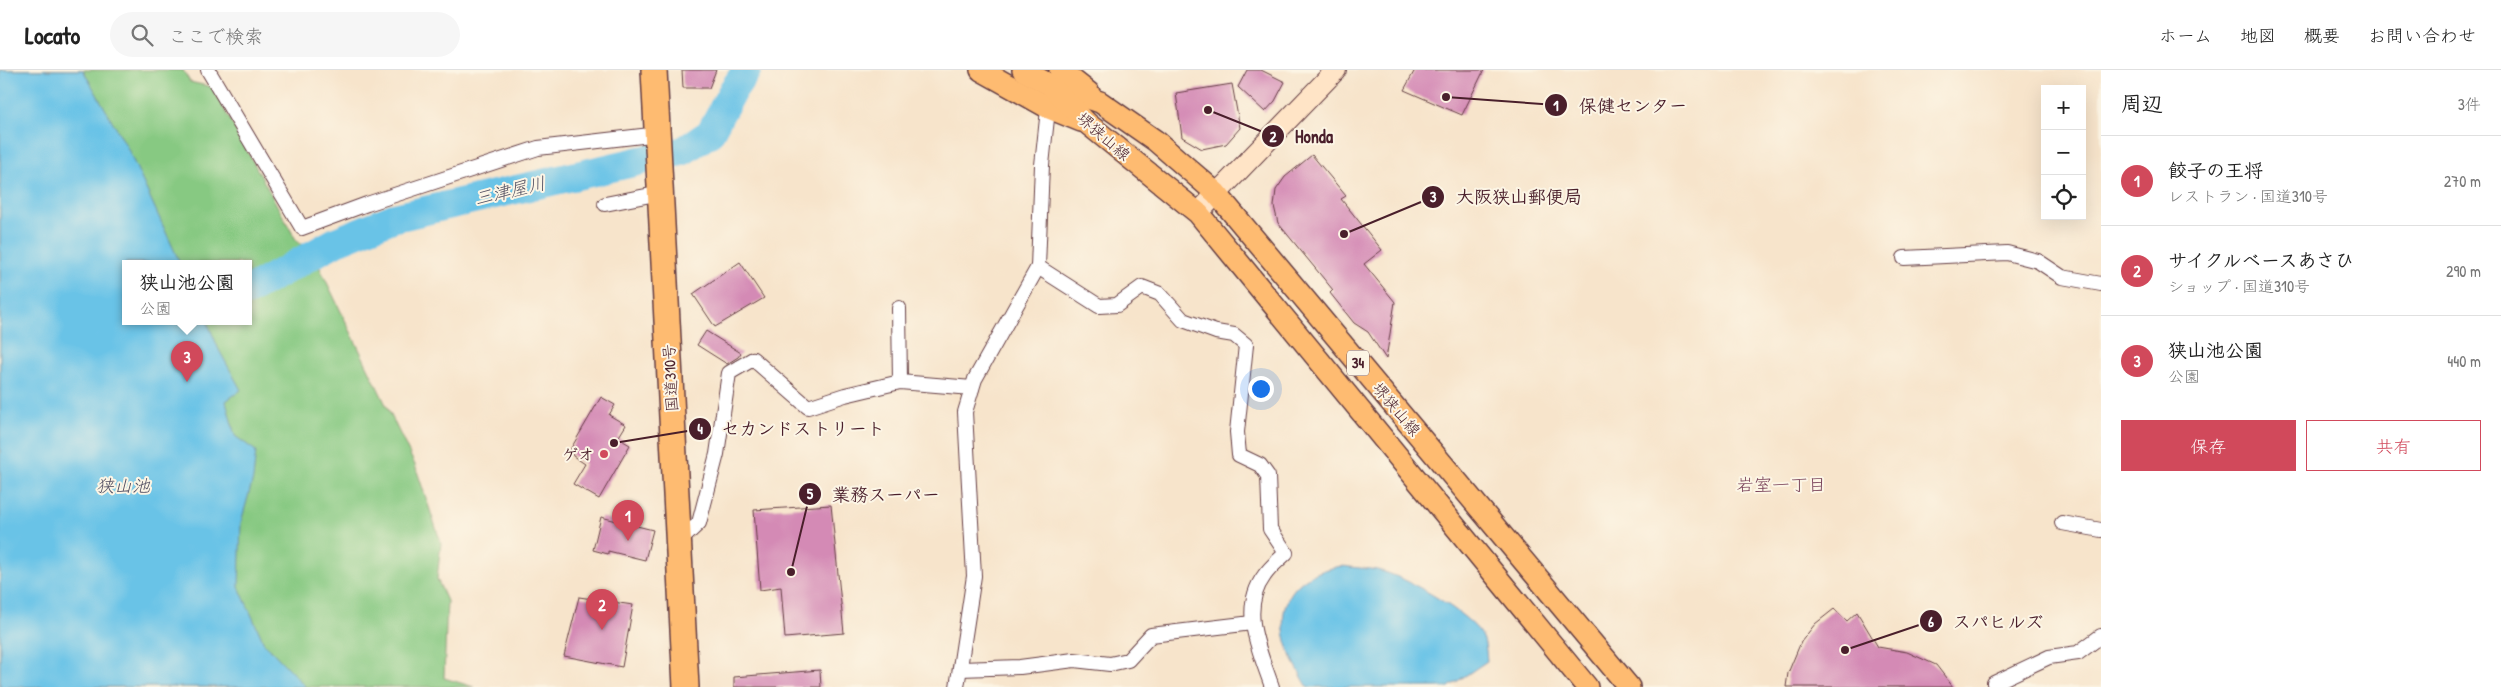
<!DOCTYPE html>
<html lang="ja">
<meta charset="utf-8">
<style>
:root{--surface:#fff;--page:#f6f6f6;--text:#222;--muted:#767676;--line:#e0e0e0;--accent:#d1495b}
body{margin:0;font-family:"Patrick Hand","Klee One",sans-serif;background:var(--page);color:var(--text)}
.controls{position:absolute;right:15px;top:15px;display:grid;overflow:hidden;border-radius:0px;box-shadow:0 5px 20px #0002}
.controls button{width:45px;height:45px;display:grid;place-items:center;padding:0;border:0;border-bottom:1px solid var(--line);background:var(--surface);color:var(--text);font:25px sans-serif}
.you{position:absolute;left:1260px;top:318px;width:18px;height:18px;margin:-12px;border:4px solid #fff;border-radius:50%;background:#1a73e8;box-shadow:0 0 0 8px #1a73e833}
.badge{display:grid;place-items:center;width:32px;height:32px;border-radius:50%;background:var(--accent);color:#fff;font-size:16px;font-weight:700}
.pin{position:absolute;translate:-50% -41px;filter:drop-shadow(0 1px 2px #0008)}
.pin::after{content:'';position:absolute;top:26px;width:18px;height:15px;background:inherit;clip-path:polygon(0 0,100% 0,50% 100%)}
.popup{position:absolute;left:122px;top:190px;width:130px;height:65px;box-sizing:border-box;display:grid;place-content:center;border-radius:0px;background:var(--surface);filter:drop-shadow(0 1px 4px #0005);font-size:16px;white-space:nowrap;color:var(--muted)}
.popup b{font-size:19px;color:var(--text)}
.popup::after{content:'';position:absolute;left:50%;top:100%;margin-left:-10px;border:10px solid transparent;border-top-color:var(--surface)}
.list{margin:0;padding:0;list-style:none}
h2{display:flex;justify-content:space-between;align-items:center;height:65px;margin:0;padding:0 20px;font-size:21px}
h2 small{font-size:16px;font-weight:400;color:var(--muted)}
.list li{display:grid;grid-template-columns:32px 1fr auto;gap:15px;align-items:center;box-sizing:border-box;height:90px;padding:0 20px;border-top:1px solid var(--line)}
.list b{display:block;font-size:19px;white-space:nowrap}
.list p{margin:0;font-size:16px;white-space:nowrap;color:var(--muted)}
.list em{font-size:16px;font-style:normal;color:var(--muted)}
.actions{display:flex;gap:10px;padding:15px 20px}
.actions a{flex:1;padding:11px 0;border:1px solid var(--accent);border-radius:0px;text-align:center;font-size:18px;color:var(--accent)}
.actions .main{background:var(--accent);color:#fff}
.icon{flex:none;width:28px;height:28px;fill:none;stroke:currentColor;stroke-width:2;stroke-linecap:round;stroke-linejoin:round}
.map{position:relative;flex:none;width:2101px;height:617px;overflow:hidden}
header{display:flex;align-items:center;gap:30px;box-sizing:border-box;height:70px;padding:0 25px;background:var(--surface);border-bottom:1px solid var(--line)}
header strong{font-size:24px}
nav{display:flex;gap:28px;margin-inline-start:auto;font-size:18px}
.search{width:350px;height:45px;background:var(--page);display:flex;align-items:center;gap:12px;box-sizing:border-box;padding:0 18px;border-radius:28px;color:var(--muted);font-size:19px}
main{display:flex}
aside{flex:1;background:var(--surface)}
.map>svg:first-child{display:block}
.green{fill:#87c982;stroke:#687456;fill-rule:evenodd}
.water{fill:#69c3e7;stroke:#5a7189}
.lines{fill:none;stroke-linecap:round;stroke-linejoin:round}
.river{stroke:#69c3e7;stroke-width:29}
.building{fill:#d48ab5}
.street-casing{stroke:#643d43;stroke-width:16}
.secondary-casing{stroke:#643d43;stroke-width:22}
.primary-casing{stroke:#643d43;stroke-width:24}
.highway-casing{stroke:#643d43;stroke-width:28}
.street{stroke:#fff;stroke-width:14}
.secondary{stroke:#ffe4c6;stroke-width:20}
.primary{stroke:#febb71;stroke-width:21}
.highway{stroke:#febb71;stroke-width:25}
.poi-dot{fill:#d1495b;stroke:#fcf5e5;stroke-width:2}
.labels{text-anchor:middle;stroke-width:4;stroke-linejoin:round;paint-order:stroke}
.shield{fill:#fcf5e5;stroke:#7f5f63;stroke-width:1}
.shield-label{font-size:15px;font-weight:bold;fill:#4a1f2b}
.street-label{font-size:16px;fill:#4a1f2b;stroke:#fcf5e5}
.poi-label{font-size:16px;font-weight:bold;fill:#4a1f2b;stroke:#fcf5e5;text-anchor:end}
.water-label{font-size:18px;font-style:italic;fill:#535063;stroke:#fcf5e5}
.neighbourhood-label{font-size:18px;fill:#7a445b;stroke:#fcf5e5}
.leader{fill:none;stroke:#4a1f2b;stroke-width:2}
.callout-dot{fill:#4a1f2b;stroke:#fcf5e5;stroke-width:2}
.mark-label{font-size:15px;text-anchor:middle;font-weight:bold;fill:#fff}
.callout-label{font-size:18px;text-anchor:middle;font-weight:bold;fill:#4a1f2b;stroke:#fcf5e5;stroke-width:4;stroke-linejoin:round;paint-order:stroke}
</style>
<header>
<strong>Locato</strong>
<div class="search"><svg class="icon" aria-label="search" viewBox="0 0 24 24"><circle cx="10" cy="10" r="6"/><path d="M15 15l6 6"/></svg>ここで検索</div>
<nav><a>ホーム</a><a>地図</a><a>概要</a><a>お問い合わせ</a></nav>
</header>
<main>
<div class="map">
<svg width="2101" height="617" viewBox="0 0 2101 617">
<rect width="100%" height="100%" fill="#fcf5e5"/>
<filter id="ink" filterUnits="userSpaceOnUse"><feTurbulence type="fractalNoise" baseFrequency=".02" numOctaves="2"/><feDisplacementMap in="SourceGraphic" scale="10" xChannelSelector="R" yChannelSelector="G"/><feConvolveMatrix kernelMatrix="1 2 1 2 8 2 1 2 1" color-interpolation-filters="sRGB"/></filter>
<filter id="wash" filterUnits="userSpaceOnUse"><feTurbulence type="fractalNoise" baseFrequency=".0096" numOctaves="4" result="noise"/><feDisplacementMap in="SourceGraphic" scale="20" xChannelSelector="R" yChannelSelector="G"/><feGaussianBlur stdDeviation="1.12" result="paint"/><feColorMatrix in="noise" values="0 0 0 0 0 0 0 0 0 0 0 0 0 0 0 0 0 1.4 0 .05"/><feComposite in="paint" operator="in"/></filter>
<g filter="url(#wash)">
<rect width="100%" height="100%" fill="#f7e4cb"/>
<path class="green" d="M0,0H183L190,12L212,17L295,168L319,196L415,395L441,473L437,509L447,531L444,608L474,617H0ZM126,193H248V251H126Z"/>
<g class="water">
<path d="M0,0H83L127,77L180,193H126V251H207L219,280L241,320L226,331L235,366L256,381L253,409L241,452L239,517L264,573L306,617H0Z"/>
<path d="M1342,496C1354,498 1366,498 1377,500C1405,506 1461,539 1479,561C1486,569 1486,581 1487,591L1449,617H1308C1303,610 1299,601 1295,594C1270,544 1285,505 1342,496Z"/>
</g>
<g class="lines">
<path class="river" d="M248,221L335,172L393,148L683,81L710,63L733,20L747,0"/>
</g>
<g id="blocks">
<g class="building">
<path d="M682,0H716L709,18H683Z"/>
<path d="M1247,0H1261L1285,12L1275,31L1265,42L1238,17Z"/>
<path d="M1415,0H1484L1462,45L1404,20Z"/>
<path d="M1232,14L1240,58L1226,74L1202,79L1182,67L1176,23Z"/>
<path d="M1312,85L1346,126L1341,129L1382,180L1364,194L1395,232L1386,289L1368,262L1354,253L1330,223L1333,220L1278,153L1274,136L1276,120L1285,107Z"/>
<path d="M740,192L764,228L715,257L693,224Z"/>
<path d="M706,261L741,283L738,287L727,294L697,275Z"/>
<path d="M601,327L615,335L609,345L626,355L618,368L630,375L599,429L573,414L585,394L573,386L570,380Z"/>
<path d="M831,435L844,563L785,568L781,517L760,520L754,440Z"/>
<path d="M601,447L653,460L645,490L608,481V484L593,480Z"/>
<path d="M579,527L633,535L622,597L564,586Z"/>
<path d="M1834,539L1847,551L1857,542L1878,577L1907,582L1936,595L1953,617H1786L1788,603L1801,572L1815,554Z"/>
<path d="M820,600L821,617H734V607Z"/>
</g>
</g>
</g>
<g filter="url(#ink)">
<use href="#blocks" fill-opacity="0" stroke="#643d43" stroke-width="1"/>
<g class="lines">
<g class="street-casing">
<g id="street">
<path d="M208,0L302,158L367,134L538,78L659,64"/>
<path d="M605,134L661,123"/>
<path d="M1904,188L2007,183L2038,191L2062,207L2101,214"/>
<path d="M1038,197L1099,236L1117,235L1142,217L1160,224L1183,250L1216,262L1234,265L1246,275L1237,362L1239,385L1260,395L1268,406L1270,459L1286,483C1279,490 1270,497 1264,506C1239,540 1260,581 1272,617"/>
<path d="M899,238L900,312"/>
<path d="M2062,453L2101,460"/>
<path d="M679,472L699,453L717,384L729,303L753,289L808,337L845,325L900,312L972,318"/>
<path d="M960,599L1020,597L1074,590L1110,594L1128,590L1151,565L1252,553"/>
<path d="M1994,613L2049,587L2078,583L2101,566"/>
<path d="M957,617L974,506L965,342L975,309L1038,197L1042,95L1049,30"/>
</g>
</g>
<g class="secondary-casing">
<path id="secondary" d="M1198,143L1336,0"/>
</g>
<g class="primary-casing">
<g id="primary">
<path d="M981,0L1049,38L1081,51"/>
<path d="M1023,0L1050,15L1100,32L1156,71L1216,123L1629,617"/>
<path d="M1060,0L1089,23"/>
<path d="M1054,19L1088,54L1198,143L1587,617"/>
</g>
</g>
<g class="highway-casing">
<path id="highway" d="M654,0L686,617"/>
</g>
<use href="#street" class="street"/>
<use href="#secondary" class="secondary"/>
<use href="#primary" class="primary"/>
<use href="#highway" class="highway"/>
</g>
</g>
<circle class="poi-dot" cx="604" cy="384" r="5"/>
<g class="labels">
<rect class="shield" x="1347" y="280.5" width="22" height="25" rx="4"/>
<g class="shield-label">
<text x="1358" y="298">34</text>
</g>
<g class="street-label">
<text transform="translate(1104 66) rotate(41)" y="6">堺狭山線</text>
<text transform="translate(670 308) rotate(-93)" y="6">国道310号</text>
<text transform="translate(1397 339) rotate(50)" y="6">堺狭山線</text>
</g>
<g class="poi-label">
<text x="594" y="390">ゲオ</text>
</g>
<g class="water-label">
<text transform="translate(510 121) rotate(-13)" y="6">三津屋川</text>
<text x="123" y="422">狭山池</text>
</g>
<g class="neighbourhood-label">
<text x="1781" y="421">岩室一丁目</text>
</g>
</g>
<path class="leader" d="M1446 27L1556 35M1208 40L1273 66M1344 164L1433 127M614 373L700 359M791 502L810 424M1845 580L1931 551"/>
<g class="callout-dot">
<circle cx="1446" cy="27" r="5"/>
<circle cx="1208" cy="40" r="5"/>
<circle cx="1344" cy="164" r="5"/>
<circle cx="614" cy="373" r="5"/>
<circle cx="791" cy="502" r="5"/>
<circle cx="1845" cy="580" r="5"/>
<circle cx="1556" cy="35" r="12"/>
<circle cx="1273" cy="66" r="12"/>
<circle cx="1433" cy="127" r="12"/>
<circle cx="700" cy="359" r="12"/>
<circle cx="810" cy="424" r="12"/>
<circle cx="1931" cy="551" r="12"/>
</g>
<g class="mark-label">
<text x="1556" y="41">1</text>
<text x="1273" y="72">2</text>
<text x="1433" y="132">3</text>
<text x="700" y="364">4</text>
<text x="810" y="429">5</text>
<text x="1931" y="557">6</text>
</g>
<g class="callout-label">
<text x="1633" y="42">保健センター</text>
<text x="1314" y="73">Honda</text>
<text x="1519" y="133">大阪狭山郵便局</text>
<text x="803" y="365">セカンドストリート</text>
<text x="886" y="431">業務スーパー</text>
<text x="1998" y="558">スパヒルズ</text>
</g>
</svg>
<div class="controls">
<button>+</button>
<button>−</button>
<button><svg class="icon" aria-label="locate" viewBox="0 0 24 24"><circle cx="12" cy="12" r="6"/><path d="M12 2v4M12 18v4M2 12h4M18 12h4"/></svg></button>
</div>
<div class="you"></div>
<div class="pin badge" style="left:628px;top:471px">1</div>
<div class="pin badge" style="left:602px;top:560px">2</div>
<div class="pin badge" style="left:187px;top:312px">3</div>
<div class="popup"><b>狭山池公園</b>公園</div>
</div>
<aside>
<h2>周辺<small>3件</small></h2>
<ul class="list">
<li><span class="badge">1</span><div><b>餃子の王将</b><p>レストラン · 国道310号</p></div><em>270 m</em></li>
<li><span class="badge">2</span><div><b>サイクルベースあさひ</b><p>ショップ · 国道310号</p></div><em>290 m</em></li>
<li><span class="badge">3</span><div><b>狭山池公園</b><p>公園</p></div><em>440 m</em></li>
</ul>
<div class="actions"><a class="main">保存</a><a>共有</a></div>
</aside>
</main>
